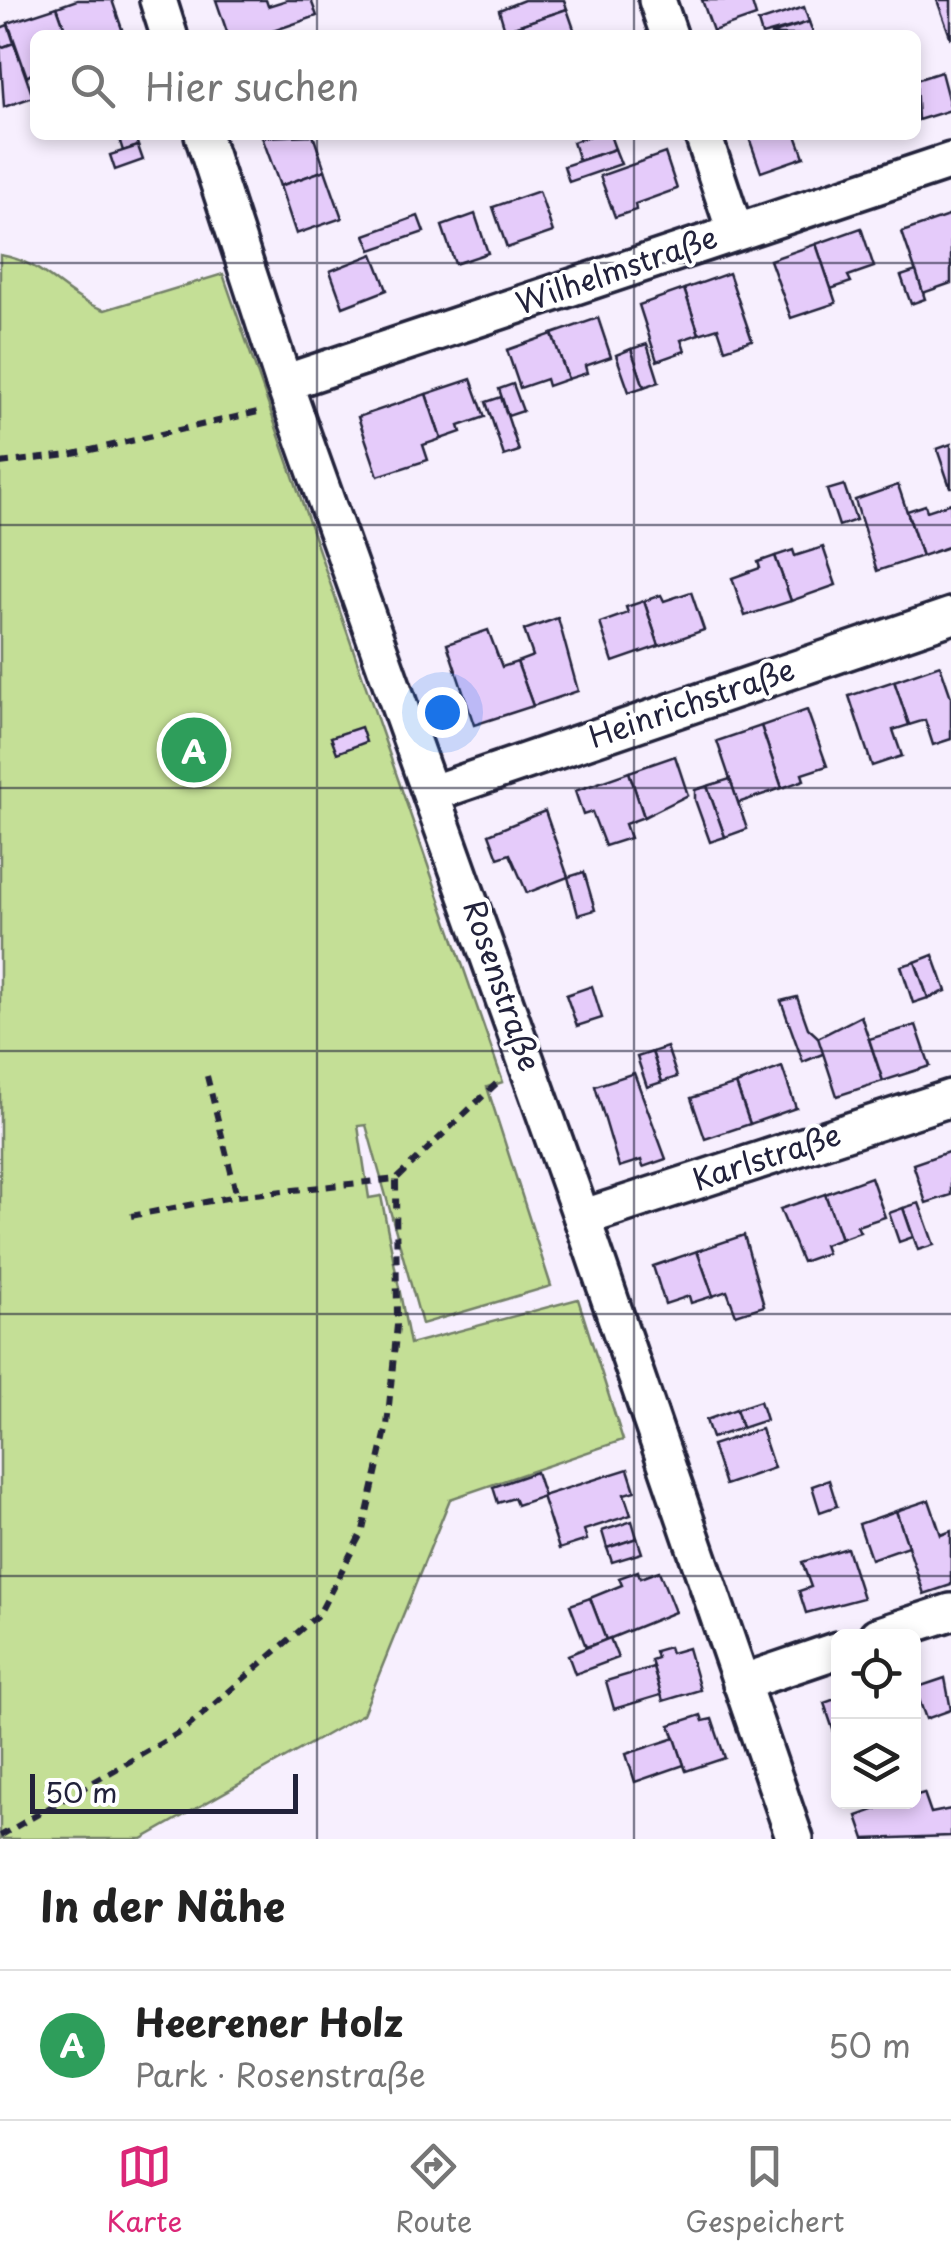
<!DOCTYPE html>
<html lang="de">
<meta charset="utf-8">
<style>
:root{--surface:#fff;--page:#f2f2f2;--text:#222;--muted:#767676;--line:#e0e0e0;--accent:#db2777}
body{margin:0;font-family:"Playpen Sans",sans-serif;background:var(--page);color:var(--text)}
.controls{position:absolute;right:30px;bottom:30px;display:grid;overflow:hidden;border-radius:15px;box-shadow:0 5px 15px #0003}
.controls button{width:90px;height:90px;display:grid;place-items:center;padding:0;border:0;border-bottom:2px solid var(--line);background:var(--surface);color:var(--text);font:50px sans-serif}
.scale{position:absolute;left:30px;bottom:25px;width:268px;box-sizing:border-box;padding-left:10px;border:5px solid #22223b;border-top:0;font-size:28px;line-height:35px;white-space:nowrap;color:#22223b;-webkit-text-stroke:8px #fff;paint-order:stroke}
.you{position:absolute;left:442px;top:712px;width:35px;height:35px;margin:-25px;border:8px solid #fff;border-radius:50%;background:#1a73e8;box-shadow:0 0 0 15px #1a73e833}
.badge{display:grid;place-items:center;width:65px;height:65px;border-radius:50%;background:var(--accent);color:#fff;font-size:32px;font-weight:700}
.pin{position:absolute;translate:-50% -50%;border:5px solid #fff;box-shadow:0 2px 10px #0006}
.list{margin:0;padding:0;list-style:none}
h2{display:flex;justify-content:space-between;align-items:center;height:130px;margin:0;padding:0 40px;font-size:42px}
h2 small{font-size:32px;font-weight:400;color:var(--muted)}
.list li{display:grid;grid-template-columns:65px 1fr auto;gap:30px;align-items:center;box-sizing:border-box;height:150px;padding:0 40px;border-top:2px solid var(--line)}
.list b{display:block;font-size:38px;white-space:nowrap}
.list p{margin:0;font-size:32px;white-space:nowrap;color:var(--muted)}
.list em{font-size:32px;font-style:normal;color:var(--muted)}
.icon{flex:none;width:55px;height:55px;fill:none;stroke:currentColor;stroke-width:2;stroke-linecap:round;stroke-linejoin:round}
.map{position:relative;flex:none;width:951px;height:1839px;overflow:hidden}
.search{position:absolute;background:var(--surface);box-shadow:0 5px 15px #0003;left:30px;right:30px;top:30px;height:110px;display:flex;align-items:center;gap:25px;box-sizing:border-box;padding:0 35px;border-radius:15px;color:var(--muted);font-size:38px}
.sheet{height:280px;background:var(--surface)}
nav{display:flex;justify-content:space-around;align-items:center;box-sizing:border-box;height:140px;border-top:2px solid var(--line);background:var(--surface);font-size:28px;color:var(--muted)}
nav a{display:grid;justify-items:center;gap:5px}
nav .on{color:var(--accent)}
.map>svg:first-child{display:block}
.green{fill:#c4df96;stroke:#738068;stroke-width:2.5}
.building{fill:#e5cbfa;stroke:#22223b;stroke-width:2.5}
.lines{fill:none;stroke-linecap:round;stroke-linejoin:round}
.street-casing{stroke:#22223b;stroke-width:42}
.path{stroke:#22223b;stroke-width:6;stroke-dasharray:10 8;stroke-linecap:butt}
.street{stroke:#fff;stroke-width:35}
.grid{fill:none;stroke:#22223b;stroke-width:2.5;stroke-opacity:0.55}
.labels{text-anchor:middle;stroke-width:8;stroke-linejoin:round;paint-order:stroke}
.street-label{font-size:30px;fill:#22223b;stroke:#fff}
</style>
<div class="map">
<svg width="951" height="1839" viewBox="0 0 951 1839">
<rect width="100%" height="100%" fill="#f7effe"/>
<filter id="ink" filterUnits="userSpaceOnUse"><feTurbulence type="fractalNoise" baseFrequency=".01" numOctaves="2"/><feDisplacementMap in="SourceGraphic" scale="20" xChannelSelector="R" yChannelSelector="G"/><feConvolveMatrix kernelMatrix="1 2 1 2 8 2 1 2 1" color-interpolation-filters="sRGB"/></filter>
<g filter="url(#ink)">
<path class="green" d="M0,255C48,263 62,297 105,310L223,274L503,1082L487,1087L551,1286L422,1324L366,1125L358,1126L369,1198L381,1196L410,1344L578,1299L623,1440L450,1499L363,1714L142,1839H0Z"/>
<g class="building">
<path d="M77,0H112L124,35H67L57,7Z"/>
<path d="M216,0H266L268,6L287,0H311L317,16L261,35H228Z"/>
<path d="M564,0L567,9L505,30L499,10L524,0Z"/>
<path d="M702,0H751L756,16L713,31Z"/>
<path d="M937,0H951V39Z"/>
<path d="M57,7L67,35H35V71L27,77L8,23Z"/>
<path d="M804,7L809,22L762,35L758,22Z"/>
<path d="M567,9L576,35H507L505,30Z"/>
<path d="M809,22L814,35H771V34Z"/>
<path d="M8,25L14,43L0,48V28Z"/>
<path d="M14,43L33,97L4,107L0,48Z"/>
<path d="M941,72L951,110L918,120L916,80Z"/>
<path d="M118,135H135L138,146L123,151Z"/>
<path d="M313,135L325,170L280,186L262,137Z"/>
<path d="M592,135H610L615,149L579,161L573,142Z"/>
<path d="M748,135H796L804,157L761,172Z"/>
<path d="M138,146L143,160L115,170L110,155Z"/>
<path d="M615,149L621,164L569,182L564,166Z"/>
<path d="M665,153L677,189L635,204L636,210L615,217L600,176Z"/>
<path d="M325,170L342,218L296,234L280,186Z"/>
<path d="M539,191L553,232L507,248L493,207Z"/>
<path d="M475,214L488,253L455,264L442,226Z"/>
<path d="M951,215V283L923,293L902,232Z"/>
<path d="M418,216L424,232L371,250L365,235Z"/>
<path d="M861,228L874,267L848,276L851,282L831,289L816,244Z"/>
<path d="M816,244L836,303L791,318L770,260Z"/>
<path d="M373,254L387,290L343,307L330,271Z"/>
<path d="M916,271L925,299L911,304L901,276Z"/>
<path d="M729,273L752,340L725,349L718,328L699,334L684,289Z"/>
<path d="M684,289L699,334L681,340L685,351L657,361L639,305Z"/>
<path d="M598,318L611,357L585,366L587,373L568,379L552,334Z"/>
<path d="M552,334L568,379L548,386L546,379L520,388L507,350Z"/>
<path d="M647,344L659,382L644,387L631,349Z"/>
<path d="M631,349L644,387L629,392L616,355Z"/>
<path d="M471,379L485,417L459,426L461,432L441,439L426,394Z"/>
<path d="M513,384L523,411L508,416L499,389Z"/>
<path d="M426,394L441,439L423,445L428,460L378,476L358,417Z"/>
<path d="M501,397L519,451L504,456L486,402Z"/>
<path d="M951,444V487H950L937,449Z"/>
<path d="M844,485L856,520L839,526L827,490Z"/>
<path d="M898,485L922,556L877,571L855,500Z"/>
<path d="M951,503V546L922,556L907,511L925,505L927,511Z"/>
<path d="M823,547L836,585L791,601L775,556L793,550L795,556Z"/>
<path d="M775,556L791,601L745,616L732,578L760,568L758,562Z"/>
<path d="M691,592L704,630L659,646L644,601L661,595L664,601Z"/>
<path d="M644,601L659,646L613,662L600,623L628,613L626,607Z"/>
<path d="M558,618L578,691L533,706L517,662L533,656L524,630Z"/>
<path d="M488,630L502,667L517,662L533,706L474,725L447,644Z"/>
<path d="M940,665L951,697V739L933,745L925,720L909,725L894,681Z"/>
<path d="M894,681L909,725L893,730L902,756L872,766L849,696Z"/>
<path d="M807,710L827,766L802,774L804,780L782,788L761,726Z"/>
<path d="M761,726L782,788L738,803L717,741Z"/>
<path d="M361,727L366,742L337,753L331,737Z"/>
<path d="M675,756L688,795L644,817L629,772Z"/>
<path d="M629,772L644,817L625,824L630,838L605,846L592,812L583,815L575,791Z"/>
<path d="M730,779L747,829L725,837L707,786Z"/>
<path d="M707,786L725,837L710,842L695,800V790Z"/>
<path d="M545,811L568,877L527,893L510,854L498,858L489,834Z"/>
<path d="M584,872L595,910L578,915L568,877Z"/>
<path d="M933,955L946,991L928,998L915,962Z"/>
<path d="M915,962L928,998L913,1003L901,966Z"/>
<path d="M592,986L602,1018L577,1026L566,995Z"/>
<path d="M797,997L808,1028L819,1038L825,1053L803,1062L781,1001Z"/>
<path d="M861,1016L883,1081L837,1096L818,1038Z"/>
<path d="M916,1025L930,1066L883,1081L869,1039Z"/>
<path d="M667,1047L677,1077L662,1082L652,1052Z"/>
<path d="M652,1052L662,1082L647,1087L637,1057Z"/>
<path d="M782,1067L796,1108L750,1124L736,1084Z"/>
<path d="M634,1073L666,1159L643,1167L641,1160L619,1167L595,1086Z"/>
<path d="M736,1084L750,1124L705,1139L691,1098Z"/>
<path d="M951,1151V1195L926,1203L913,1164Z"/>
<path d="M871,1177L885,1217L857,1226L860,1232L841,1239L825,1194Z"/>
<path d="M825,1194L841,1239L824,1245L827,1253L802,1262L780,1209Z"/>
<path d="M919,1203L934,1245L918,1250L903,1208Z"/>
<path d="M903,1208L913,1237L899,1242L889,1213Z"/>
<path d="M744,1235L764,1306L736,1315L727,1291L713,1296L697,1251Z"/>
<path d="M697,1251L713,1296L691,1303L689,1296L665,1304L653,1266Z"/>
<path d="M760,1401L766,1420L742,1428L736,1409Z"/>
<path d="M736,1409L742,1428L712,1438L706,1420Z"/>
<path d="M761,1429L774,1468L725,1485L712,1445Z"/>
<path d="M628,1469L635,1491L624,1494L631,1515L584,1530L587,1540L559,1549L542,1496Z"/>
<path d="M536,1472L544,1496L517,1505L514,1498L498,1503L493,1487Z"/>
<path d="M829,1480L837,1506L820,1512L812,1486Z"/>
<path d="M929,1500L941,1535L951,1531V1585L924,1594L896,1511Z"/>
<path d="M896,1511L908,1546L871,1559L859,1524Z"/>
<path d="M632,1521L637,1538L607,1548L602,1531Z"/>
<path d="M637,1538L642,1553L612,1562L607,1548Z"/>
<path d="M847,1548L863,1598L806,1613L799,1591L811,1587L802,1562Z"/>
<path d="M638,1571L640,1578L659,1571L675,1612L606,1640L590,1598L622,1585L619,1578Z"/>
<path d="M590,1598L606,1640L586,1647L570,1605Z"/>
<path d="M610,1638L618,1658L575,1674L568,1655Z"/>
<path d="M669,1647L671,1653L688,1648L700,1690L663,1701L651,1660L657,1658L655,1651Z"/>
<path d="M653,1667L661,1695L614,1709L606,1681Z"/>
<path d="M945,1678L951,1710L926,1719L915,1688Z"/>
<path d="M838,1698V1744L824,1703Z"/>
<path d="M701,1715L703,1721L712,1719L725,1758L686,1771L670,1725Z"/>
<path d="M675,1738L684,1765L635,1782L626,1754Z"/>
<path d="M924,1793L931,1813L951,1809V1836L865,1839L857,1816L897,1802H914V1796Z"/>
</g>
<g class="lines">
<g class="street-casing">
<g id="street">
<path d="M158,0L169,35"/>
<path d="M657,0L669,35"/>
<path d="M203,135L284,383L582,1218L795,1839"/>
<path d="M703,135L735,231"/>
<path d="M284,383L951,161"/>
<path d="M433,793L951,616"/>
<path d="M582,1218L951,1098"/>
<path d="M877,1636L951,1612"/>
<path d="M741,1683L838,1650"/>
</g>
</g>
<g class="path">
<path d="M0,463L69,455L258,412"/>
<path d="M207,1076L237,1196"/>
<path d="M131,1216L237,1196L396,1179L499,1081"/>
<path d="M0,1836L184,1730L319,1614L363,1530L387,1426L397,1325L396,1179"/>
</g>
<use href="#street" class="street"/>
</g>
</g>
<path class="grid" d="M317,0V35M634,0V35M317,135V1839M634,135V1839M0,263H951M0,525H951M0,788H951M0,1051H951M0,1314H951M0,1576H951"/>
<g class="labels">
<g class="street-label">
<text transform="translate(617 271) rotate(-19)" y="10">Wilhelmstraße</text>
<text transform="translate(692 704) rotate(-19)" y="10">Heinrichstraße</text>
<text transform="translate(501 986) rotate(71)" y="10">Rosenstraße</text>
<text transform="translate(767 1158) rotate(-18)" y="10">Karlstraße</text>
</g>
</g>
</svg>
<div class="controls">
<button><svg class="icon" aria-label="locate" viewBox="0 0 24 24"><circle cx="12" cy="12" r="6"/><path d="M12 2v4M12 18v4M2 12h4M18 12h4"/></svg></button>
<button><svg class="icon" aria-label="layers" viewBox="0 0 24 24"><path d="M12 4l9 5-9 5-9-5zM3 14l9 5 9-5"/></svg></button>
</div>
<div class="scale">50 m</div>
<div class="you"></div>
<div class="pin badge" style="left:194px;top:750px;background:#2e9e5b">A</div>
<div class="search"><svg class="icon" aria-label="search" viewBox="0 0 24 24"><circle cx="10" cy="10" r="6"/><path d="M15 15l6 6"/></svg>Hier suchen</div>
</div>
<section class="sheet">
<h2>In der Nähe<small></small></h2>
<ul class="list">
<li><span class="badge" style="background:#2e9e5b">A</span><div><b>Heerener Holz</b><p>Park · Rosenstraße</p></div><em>50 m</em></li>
</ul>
</section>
<nav>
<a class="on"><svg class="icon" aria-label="map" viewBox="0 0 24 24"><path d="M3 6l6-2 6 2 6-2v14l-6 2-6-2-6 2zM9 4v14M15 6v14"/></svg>Karte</a>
<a><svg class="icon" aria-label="directions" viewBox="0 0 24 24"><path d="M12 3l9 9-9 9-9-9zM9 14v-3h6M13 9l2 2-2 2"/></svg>Route</a>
<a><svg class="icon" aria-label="saved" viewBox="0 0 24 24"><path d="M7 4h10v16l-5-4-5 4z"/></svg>Gespeichert</a>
</nav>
